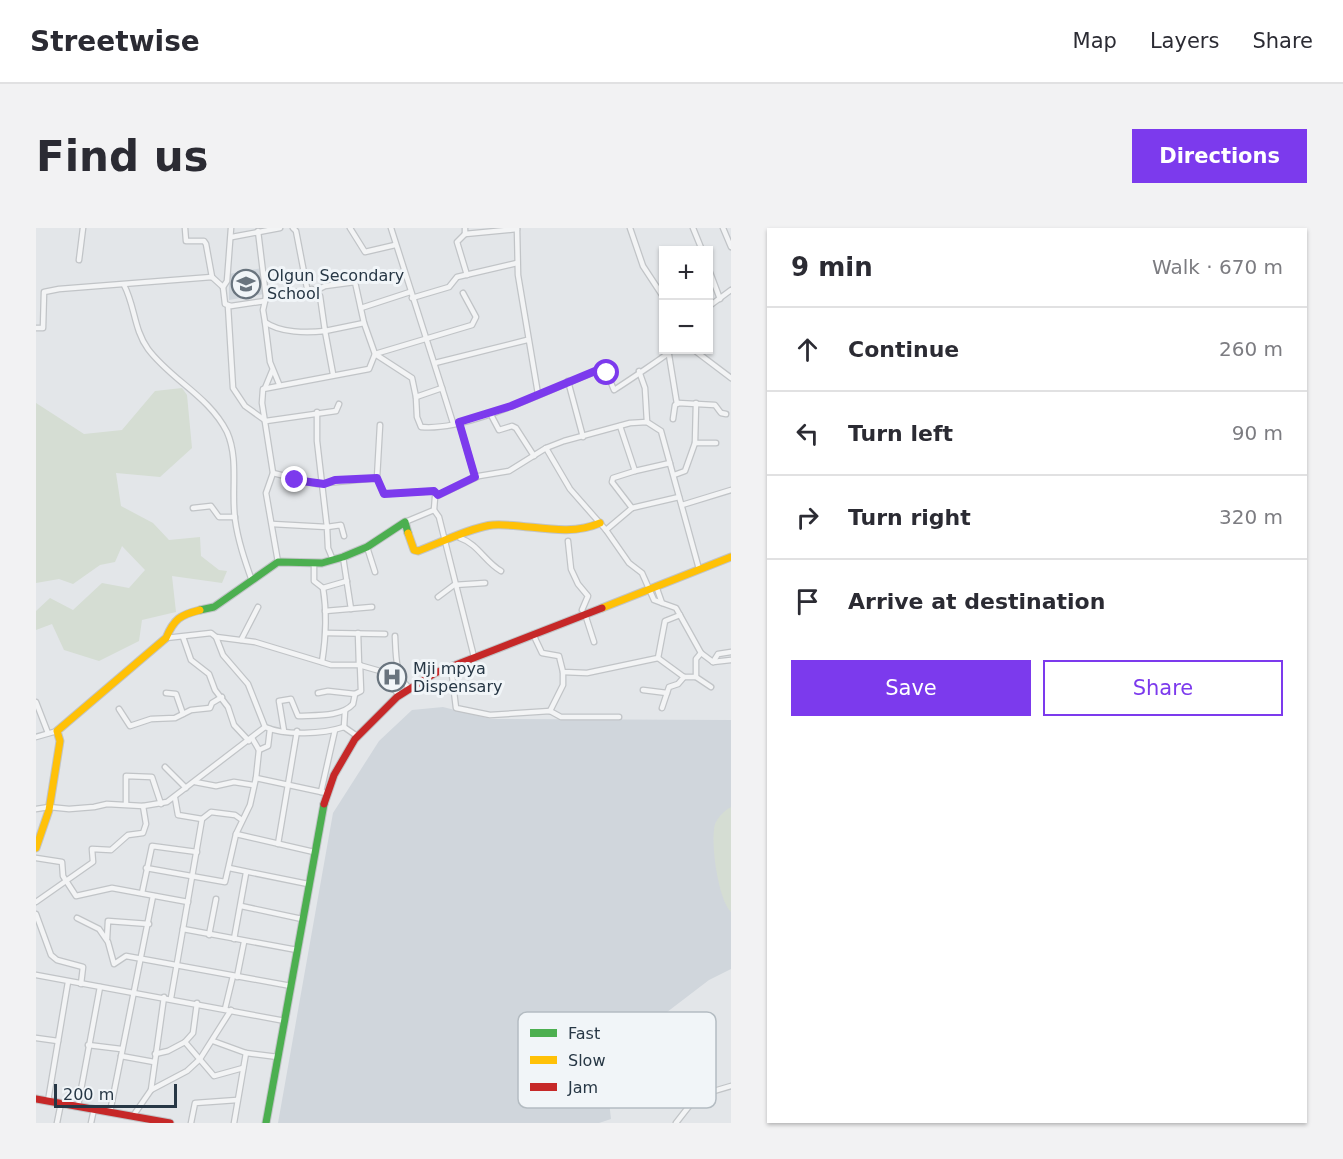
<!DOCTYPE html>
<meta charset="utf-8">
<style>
:root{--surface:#fff;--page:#f2f2f3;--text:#2b2b33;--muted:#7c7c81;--line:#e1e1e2;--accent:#7c3aed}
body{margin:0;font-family:"DejaVu Sans",sans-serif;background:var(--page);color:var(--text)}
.controls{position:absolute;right:18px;top:18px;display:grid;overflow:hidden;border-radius:0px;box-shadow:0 2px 4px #0004}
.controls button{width:54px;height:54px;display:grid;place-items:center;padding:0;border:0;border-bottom:2px solid var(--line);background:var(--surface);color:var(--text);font:30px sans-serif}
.scale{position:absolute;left:18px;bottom:15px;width:123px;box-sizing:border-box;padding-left:6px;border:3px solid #273745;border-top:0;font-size:16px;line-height:21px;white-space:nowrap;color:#273745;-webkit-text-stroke:4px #f1f5f8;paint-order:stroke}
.stop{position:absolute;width:18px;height:18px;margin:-14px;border:4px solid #7c3aed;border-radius:50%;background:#fff}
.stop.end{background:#7c3aed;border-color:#fff;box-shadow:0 2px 6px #0008}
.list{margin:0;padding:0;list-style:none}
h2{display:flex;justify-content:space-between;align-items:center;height:78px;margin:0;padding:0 24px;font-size:26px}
h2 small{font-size:20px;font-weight:400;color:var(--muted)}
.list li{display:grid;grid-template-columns:39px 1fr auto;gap:18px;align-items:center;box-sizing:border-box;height:84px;padding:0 24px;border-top:2px solid var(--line)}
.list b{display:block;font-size:22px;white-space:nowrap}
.list em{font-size:20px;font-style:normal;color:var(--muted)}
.actions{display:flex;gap:12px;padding:18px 24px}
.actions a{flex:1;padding:14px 0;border:2px solid var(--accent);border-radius:0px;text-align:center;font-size:21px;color:var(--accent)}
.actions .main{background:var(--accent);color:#fff}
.icon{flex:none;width:33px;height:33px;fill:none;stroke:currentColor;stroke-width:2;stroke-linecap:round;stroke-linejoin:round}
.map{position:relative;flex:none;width:695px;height:895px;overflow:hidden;border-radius:0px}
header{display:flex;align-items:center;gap:36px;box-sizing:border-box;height:84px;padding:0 30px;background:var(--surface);border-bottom:2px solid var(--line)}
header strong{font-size:28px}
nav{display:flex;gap:33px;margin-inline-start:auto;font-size:21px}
.intro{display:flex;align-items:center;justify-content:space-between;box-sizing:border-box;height:144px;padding:0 36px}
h1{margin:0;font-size:42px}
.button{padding:15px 27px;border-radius:0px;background:var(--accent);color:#fff;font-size:21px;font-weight:700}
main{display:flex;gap:36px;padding:0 36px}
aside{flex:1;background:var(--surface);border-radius:0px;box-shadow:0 2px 4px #0004}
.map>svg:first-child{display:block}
.built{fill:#d0d6dc}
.green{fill:#d5ddd3}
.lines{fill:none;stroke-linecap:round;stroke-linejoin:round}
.street-casing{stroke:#c1c4c7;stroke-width:7}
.fast-casing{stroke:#c1c4c7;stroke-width:9}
.slow-casing{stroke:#c1c4c7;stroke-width:9}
.jam-casing{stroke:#c1c4c7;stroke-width:9}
.street{stroke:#f3f4f5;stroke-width:4.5}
.fast{stroke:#4caf50;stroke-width:7}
.slow{stroke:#ffc107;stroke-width:7}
.jam{stroke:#c62828;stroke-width:7}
.route{stroke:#7c3aed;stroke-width:8}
.labels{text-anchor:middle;stroke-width:6;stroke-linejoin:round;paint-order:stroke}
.poi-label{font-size:16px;fill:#273745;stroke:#f1f5f8;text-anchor:start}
.key{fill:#f1f5f8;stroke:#b4bcc2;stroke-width:1.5}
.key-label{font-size:16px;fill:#273745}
</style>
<header>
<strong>Streetwise</strong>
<nav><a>Map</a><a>Layers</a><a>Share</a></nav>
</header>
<div class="intro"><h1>Find us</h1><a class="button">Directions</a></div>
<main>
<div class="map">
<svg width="695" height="895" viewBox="0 0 695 895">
<rect width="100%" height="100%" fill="#e3e6e9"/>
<g class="built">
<path d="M226,40L228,66L193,72V46Z"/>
<path d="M407,479L455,491L695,492V741L673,752L601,807L607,856L573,873L575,891L563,895H242L297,585L343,513L376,482Z"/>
</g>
<g class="green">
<path d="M146,160L151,167L156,220L124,249L80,245L85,278L117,295L133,312L164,309L165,328L183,342L191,343L186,355L136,348L140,384L106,392L103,413L63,433L28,422L16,396L0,402V383L14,370L37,382L66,355L93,360L109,342L86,318L79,334L64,337L37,356L23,351L0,355V175L48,206L86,202L119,163Z"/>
<path d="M695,579V684C682,672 674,613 679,596C682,589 688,583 695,579Z"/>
</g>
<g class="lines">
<g class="street-casing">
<g id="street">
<path d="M149,0L150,13H168L170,16L176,49"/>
<path d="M257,0L260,3L271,60"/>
<path d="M314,0L329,24L359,17"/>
<path d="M355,0L406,160"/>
<path d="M429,0V6L481,1"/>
<path d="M481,0L482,47L502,166"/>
<path d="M594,0L607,38L628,70"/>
<path d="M657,0L666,22"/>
<path d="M687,0L695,19"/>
<path d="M222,3L230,69L227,82L229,94C244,105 271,105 289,103L297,146"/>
<path d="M429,6L421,14L431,47"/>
<path d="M196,9L244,0"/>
<path d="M43,32L47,0"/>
<path d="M672,39L684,71"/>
<path d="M88,57C99,78 98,102 112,121C135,152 173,168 191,204C203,231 195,263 199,291C202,313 209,333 216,353"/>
<path d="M187,59L191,53L195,0"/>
<path d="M279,63L289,58L319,54L328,95"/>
<path d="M230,69L276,61L284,68L289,103L328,95L339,126L333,141L227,161L226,175L237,245L230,265L242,334"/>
<path d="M376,70L413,59L421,49L481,35"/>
<path d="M192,78L197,160L209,178L230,193L300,183L303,176"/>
<path d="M672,79L695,62"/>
<path d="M325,80L374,64"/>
<path d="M229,94L234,134L243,156"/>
<path d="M0,100H7L8,64L23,61L176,49L187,59L189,76L195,78L229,73"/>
<path d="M658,122L695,150"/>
<path d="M339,126L436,97L440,89L427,65"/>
<path d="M339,126L376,150L380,169L406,160L417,195"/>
<path d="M633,127L641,176"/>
<path d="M399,135L491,112"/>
<path d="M603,143L609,160L611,194"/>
<path d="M532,153L547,209"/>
<path d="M229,160L236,143"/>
<path d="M380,169L381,189L385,199C433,204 517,159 564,142L571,145L578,162C586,157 634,125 636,122"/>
<path d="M281,184V213L291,299L305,297L308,308"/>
<path d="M454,185L463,202L476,198L480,200L498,228"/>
<path d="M637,191L639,177L642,175L679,177L685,185L690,186"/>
<path d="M423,194L439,249"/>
<path d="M659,215H680"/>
<path d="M510,220L534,261L570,302L593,335L606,345L618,372L626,375"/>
<path d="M599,243L634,235"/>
<path d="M237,245L281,256L341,250L344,197"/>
<path d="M638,247L649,243L659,215L660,175"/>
<path d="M341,250L348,266L398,263L401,267"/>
<path d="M646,277L695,262"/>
<path d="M157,280L175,278L183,289H199"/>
<path d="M596,280L643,269"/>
<path d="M369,294L398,282"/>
<path d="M236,296L291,299L292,320L297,332"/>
<path d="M570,302L596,280L576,254L577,250L599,243L584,198"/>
<path d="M424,310C442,316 449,334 465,343"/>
<path d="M532,313L535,341L542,356L552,368L546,382"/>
<path d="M331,319L339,344"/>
<path d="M307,329L315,381"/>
<path d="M278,335V353L287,360C291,384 290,409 286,434"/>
<path d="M620,358L626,375L640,380L665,425L677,434L695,432"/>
<path d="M287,360L311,353"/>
<path d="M402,369L418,357L449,355"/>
<path d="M289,383L336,379"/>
<path d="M549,386L558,414"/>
<path d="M290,405L349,406"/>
<path d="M322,405L323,437"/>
<path d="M497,406L506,425L523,428L527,444L551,445L622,430L629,393L644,387"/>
<path d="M359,408C360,427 359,445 372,459"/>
<path d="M147,409L155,432L173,446L179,462L192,479L198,497L213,513"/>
<path d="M180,409L187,427L212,456L229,499C250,508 287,506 308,499L321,508"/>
<path d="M130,410L175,405L180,409L219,414L295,437H323L344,443L362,466"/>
<path d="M205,412L222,379"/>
<path d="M438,429L403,289L398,282L399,269L443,248L473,243L510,220L528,213L594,195L611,194L625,203L663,341"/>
<path d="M622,430L648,449H660L675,459"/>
<path d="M677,434L682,426L695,424"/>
<path d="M415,439L420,480L454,487L514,483L525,489H583"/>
<path d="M660,449V431L665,425"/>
<path d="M607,462L631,465"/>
<path d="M130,465L140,466L147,486"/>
<path d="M319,466L325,463L324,437"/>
<path d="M0,474L12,505"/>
<path d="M626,480L633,459L642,456L648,449"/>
<path d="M83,481L94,498L115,491L139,490L155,482L174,480L176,475L186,469"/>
<path d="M514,483L527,457V444"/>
<path d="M308,499L309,483"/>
<path d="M248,503L243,473L255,471L262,488C279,487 306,489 317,476L319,466L292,463L282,465"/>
<path d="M0,509L21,503"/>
<path d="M223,522L232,518L234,501"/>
<path d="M129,539L150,560"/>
<path d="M220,550L290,565"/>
<path d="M159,554L180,558L198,554L217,557"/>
<path d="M285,564L299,502"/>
<path d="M139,570L142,587L166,591"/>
<path d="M90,575V548L116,549L125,576"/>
<path d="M0,581L13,579L33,581L58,579L71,576L107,578L131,574L229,499"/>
<path d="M200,606L278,624"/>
<path d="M242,616L261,503"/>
<path d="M0,630L26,634L27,648L40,668L76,660L152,674"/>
<path d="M110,640L189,654L200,606L214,577L220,550L223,522L216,510"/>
<path d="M193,640L272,656"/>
<path d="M106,665L116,618L161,624"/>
<path d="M0,674L57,634L56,621L75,622L92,607L107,605L110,596L107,578"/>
<path d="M205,678L266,691"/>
<path d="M0,686L15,727L21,732L47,739L45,756"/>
<path d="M41,690L63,701L72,714L78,736L90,728L255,758"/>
<path d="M147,701L261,722"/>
<path d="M173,707L180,671"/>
<path d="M71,711L72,693L113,696"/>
<path d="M198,711L210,645"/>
<path d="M0,747L249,793"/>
<path d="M201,749L208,714"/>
<path d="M135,770L166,591L175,584L199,587L206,592"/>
<path d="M161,775L157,805L149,814L178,848L207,840"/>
<path d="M189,781L197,748"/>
<path d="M0,810L22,813"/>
<path d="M177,813L210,825L242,829"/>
<path d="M52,817L85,821"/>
<path d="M119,826L132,823L149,814"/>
<path d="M85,828L118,834"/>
<path d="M115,862L128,769"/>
<path d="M12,873L32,754"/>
<path d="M42,878L64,759"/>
<path d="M74,884L117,668"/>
<path d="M97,888L115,862L151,843L164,831L195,782"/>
<path d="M21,895L25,875"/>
<path d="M55,895L58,881"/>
<path d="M155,895L159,875L201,872"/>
<path d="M198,895L210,825"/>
<path d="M640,895L661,868L695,858"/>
</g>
</g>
<g class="fast-casing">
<g id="fast">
<path d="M164,382L178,379L242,334L286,335L307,329L331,319L369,294L372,305"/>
<path d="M230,895L288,576"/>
</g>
</g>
<g class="slow-casing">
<g id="slow">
<path d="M372,305L378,322L382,323C401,316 439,298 457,297C493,295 530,310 564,295"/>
<path d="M566,380L695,329"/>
<path d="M0,620L13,582L24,513L21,503L130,410C138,391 144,387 164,382"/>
</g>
</g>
<g class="jam-casing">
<g id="jam">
<path d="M288,576L298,547L319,511L361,469L399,445L566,380"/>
<path d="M0,871L134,895"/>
</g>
</g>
<use href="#street" class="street"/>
<use href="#fast" class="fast"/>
<use href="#slow" class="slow"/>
<use href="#jam" class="jam"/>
</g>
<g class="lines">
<path class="route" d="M259,252L288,256L299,252L341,250L348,266L398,263L402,267L439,249L423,194L475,178L564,141L571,145"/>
</g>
<defs>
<g id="school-ring" transform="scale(1.5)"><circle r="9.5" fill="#f1f5f8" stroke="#69747e" stroke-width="1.5"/><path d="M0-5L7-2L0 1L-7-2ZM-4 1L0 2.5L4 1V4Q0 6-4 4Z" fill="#69747e"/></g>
<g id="hospital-ring" transform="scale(1.5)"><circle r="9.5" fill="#f1f5f8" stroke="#69747e" stroke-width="1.5"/><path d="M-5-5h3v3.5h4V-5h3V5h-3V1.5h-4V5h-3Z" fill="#69747e"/></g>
</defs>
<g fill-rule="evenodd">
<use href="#school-ring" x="210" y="56"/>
<use href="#hospital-ring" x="356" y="449"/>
</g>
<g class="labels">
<g class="poi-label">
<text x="231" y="53">Olgun Secondary<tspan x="231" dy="18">School</tspan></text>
<text x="377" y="446">Mji mpya<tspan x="377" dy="18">Dispensary</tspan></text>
</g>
</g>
<rect x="482" y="784" width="198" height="96" rx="9" class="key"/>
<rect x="494" y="801" width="27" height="8" fill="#4caf50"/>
<rect x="494" y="828" width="27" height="8" fill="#ffc107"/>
<rect x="494" y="855" width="27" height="8" fill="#c62828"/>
<g class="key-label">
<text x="532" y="811">Fast</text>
<text x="532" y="838">Slow</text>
<text x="532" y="865">Jam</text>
</g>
</svg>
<div class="controls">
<button>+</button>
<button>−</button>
</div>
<div class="scale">200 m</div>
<div class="stop" style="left:571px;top:145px"></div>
<div class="stop end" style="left:259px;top:252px"></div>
</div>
<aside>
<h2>9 min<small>Walk · 670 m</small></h2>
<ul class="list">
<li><svg class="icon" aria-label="ahead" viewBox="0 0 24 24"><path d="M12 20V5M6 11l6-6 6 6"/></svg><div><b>Continue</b></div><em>260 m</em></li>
<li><svg class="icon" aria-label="left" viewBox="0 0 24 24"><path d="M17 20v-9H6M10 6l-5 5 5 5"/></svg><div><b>Turn left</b></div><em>90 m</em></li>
<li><svg class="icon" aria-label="right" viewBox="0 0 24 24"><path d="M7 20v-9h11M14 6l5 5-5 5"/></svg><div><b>Turn right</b></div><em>320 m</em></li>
<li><svg class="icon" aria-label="arrive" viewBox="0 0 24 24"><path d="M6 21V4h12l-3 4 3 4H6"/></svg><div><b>Arrive at destination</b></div></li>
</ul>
<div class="actions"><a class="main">Save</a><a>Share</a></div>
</aside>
</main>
